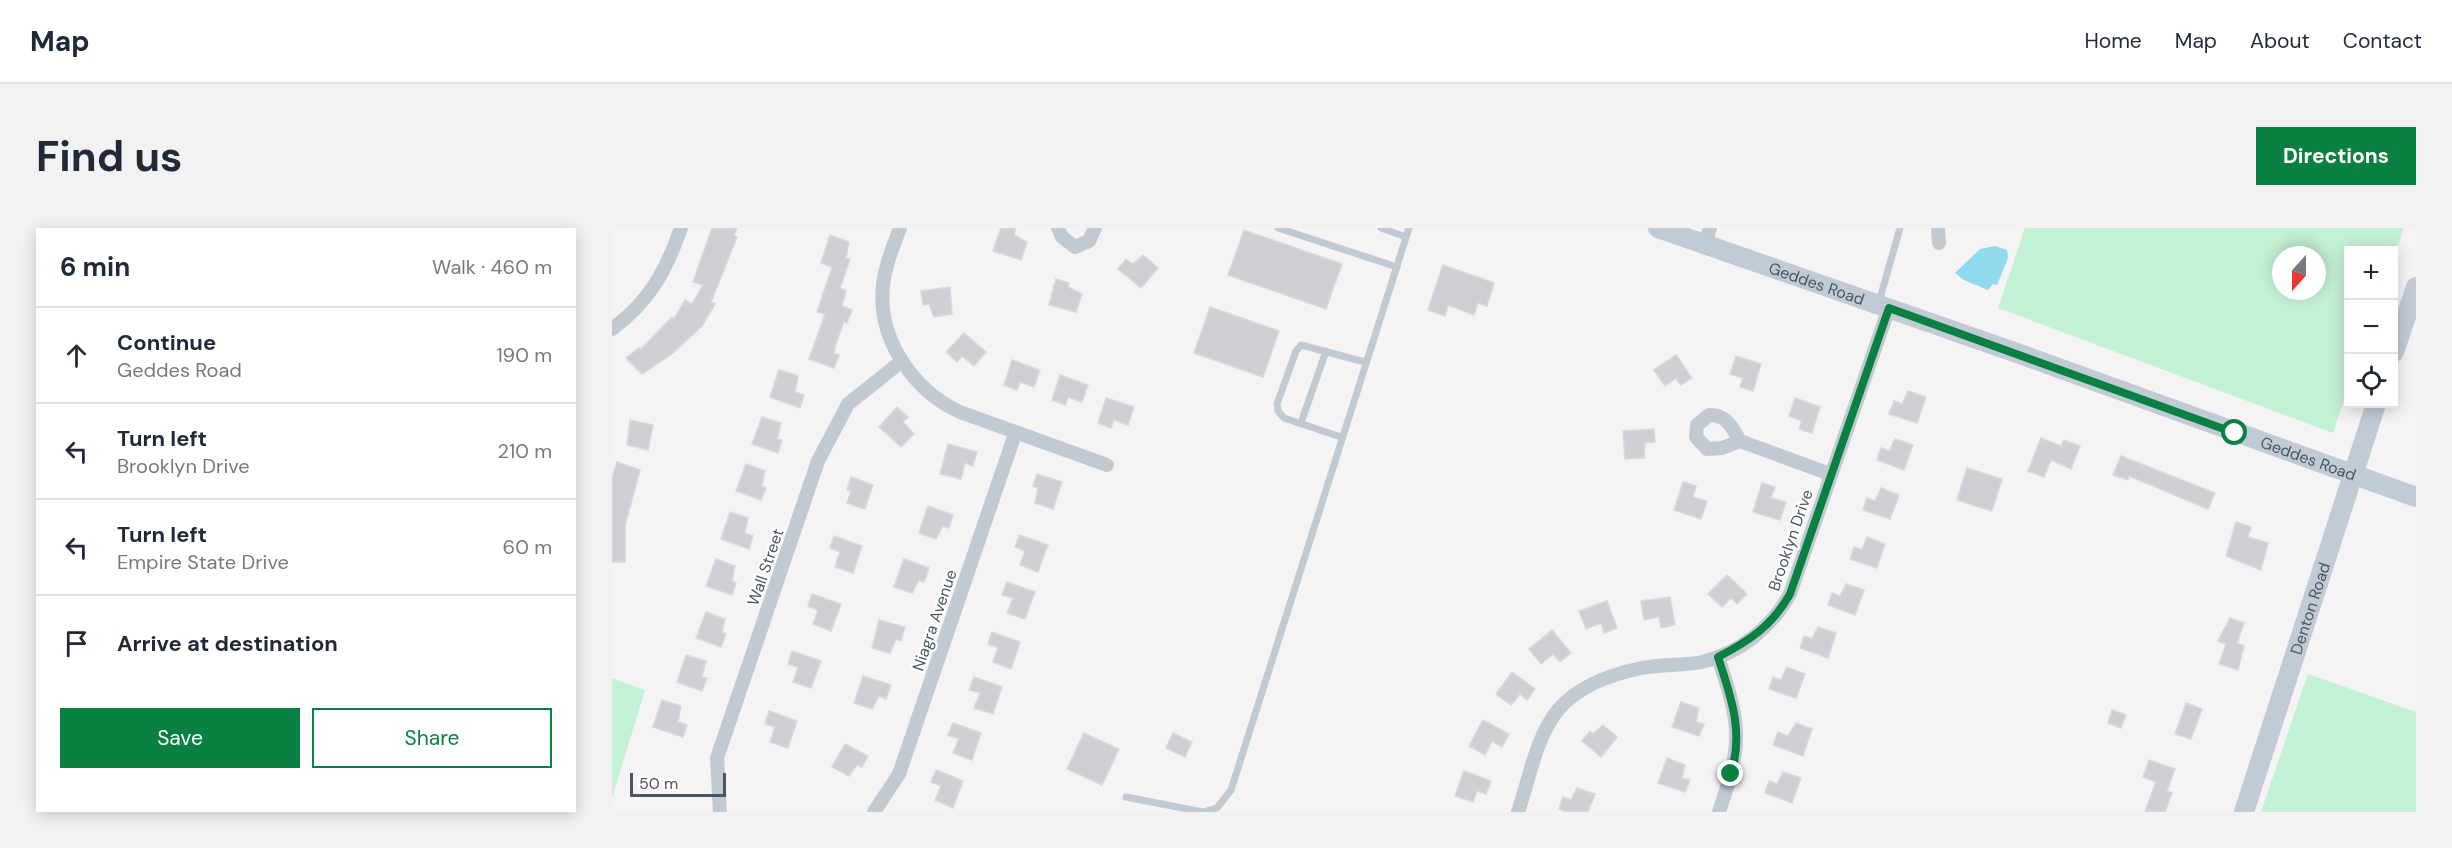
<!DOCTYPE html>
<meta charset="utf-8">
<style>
:root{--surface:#fff;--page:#f2f2f3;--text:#1f2937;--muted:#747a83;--line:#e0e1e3;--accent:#0b8043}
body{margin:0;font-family:"DM Sans",sans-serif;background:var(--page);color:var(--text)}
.controls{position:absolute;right:18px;top:18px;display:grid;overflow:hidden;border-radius:0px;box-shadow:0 3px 15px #0003}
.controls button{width:54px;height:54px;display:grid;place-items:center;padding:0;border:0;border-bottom:2px solid var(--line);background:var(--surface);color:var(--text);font:30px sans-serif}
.compass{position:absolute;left:1660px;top:18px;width:54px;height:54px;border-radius:50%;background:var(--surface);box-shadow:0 3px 15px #0003;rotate:201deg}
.scale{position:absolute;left:18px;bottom:15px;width:96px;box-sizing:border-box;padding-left:6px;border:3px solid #4a5661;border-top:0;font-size:16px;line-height:21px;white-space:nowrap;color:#4a5661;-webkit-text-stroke:4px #fff;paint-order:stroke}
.stop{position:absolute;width:18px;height:18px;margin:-14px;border:4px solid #0b8043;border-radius:50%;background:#fff}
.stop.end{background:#0b8043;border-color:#fff;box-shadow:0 2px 6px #0008}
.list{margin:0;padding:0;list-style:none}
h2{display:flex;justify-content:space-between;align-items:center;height:78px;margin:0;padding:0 24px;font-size:26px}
h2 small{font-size:20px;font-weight:400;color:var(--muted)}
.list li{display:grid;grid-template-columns:39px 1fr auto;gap:18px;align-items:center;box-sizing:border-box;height:96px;padding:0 24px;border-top:2px solid var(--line)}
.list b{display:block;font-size:22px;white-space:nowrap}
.list p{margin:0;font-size:20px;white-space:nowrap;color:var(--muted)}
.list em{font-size:20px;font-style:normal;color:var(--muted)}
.actions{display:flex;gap:12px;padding:18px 24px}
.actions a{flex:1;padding:14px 0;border:2px solid var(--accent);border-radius:0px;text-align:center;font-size:21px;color:var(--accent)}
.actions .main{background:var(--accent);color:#fff}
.icon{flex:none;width:33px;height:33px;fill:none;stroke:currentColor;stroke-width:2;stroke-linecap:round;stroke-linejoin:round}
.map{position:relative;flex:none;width:1804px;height:584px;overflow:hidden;border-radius:0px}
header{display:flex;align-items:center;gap:36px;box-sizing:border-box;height:84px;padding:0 30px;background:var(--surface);border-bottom:2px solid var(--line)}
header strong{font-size:28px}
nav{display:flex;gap:33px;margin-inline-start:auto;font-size:21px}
.intro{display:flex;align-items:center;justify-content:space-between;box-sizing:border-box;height:144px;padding:0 36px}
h1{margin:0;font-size:42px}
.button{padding:15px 27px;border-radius:0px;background:var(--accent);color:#fff;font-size:21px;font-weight:700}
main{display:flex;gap:36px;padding:0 36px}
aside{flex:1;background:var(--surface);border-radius:0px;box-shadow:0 3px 15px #0003}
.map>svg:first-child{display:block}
.green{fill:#c3f1d5;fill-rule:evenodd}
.water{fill:#90daee}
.building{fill:#cdcfd5;stroke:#d7d9de;stroke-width:1.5}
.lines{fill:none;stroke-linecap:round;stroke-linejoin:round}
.lane{stroke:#c1cad2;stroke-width:7}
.street{stroke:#c1cad2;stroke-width:14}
.secondary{stroke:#c1cbd6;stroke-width:20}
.route{stroke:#0b8043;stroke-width:8}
.labels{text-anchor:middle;stroke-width:4.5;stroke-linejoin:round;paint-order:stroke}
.street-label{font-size:16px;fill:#4a5661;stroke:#fff}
</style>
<header>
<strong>Map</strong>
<nav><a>Home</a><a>Map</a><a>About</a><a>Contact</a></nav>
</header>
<div class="intro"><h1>Find us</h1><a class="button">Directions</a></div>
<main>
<aside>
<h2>6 min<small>Walk · 460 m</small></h2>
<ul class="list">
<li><svg class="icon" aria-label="ahead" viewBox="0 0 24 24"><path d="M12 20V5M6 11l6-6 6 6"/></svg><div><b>Continue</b><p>Geddes Road</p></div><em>190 m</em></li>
<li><svg class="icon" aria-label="left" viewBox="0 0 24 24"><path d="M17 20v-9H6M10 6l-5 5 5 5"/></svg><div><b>Turn left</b><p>Brooklyn Drive</p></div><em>210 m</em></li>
<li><svg class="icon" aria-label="left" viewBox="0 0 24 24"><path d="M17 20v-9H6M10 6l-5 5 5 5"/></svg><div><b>Turn left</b><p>Empire State Drive</p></div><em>60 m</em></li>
<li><svg class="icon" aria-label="arrive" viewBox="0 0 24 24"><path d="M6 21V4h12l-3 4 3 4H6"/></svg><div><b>Arrive at destination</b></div></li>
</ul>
<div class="actions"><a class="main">Save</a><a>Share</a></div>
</aside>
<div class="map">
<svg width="1804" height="584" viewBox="0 0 1804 584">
<rect width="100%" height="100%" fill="#f5f3f3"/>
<g class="green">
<path d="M1413,0H1792L1782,31V22H1736V160L1721,205L1386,80ZM1669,27H1705V63H1669Z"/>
<path d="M1696,446L1804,484V584H1649Z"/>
<path d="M0,450L33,462L0,570Z"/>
</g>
<path class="water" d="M1383,18L1395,22L1396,30L1385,57L1381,56L1376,62L1352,52L1343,45L1368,21Z"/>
<g class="building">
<path d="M100,0H125L122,7L125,9L99,74L103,76L90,98L61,125L30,146L14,130L27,120L28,122L60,89L62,91L73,72L80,76L91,57L81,54Z"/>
<path d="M389,0H404L402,7L415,14L409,32L381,23Z"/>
<path d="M632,2L730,36L714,81L616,47Z"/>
<path d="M218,7L237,14L234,30L238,31L228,60L234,63L230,78L240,82L235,95L232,93L223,119L222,126L227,127L222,140L197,131L213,86L205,84L220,39L209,35Z"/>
<path d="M531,27L546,40L529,60L506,41L514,31L521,36Z"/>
<path d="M831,37L882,55L875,78L866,75L862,87L836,77L833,88L816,82Z"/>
<path d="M444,51L457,55L456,59L470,66L464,84L437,77Z"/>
<path d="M338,59L340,86L322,89L317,76L311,77L309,63Z"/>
<path d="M598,79L667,103L651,149L582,125Z"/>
<path d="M352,105L374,124L362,138L350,128L345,134L334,124Z"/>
<path d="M1064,127L1080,150L1069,157L1064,150L1053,158L1042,142Z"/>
<path d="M1124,128L1149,136L1141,163L1128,159L1131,150L1118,146Z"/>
<path d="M400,132L428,142L422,159L408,154L405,162L392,157Z"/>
<path d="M167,142L186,148L183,164L192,167L188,180L158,169Z"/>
<path d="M448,147L476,157L470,174L456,169L453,177L440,172Z"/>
<path d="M1296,163L1314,169L1305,195L1277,186L1282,173L1290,176Z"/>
<path d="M494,170L522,179L516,197L502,192L499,200L486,195Z"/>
<path d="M1183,170L1208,179L1200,205L1187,201L1190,193L1177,188Z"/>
<path d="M285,179L296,189L291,194L302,206L289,219L267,199Z"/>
<path d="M150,189L169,195L165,211L170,212L166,225L140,216Z"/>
<path d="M18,192L41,197L36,222L15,217Z"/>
<path d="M1042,201L1043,214L1033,215L1032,230L1013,231L1011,203Z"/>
<path d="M1429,210L1449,218L1452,212L1468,218L1459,241L1439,232L1432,249L1416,243Z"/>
<path d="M1283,211L1301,217L1292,242L1265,232L1269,220L1277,223Z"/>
<path d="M336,216L365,224L361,238L353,235L349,251L328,246Z"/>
<path d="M1509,228L1603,265L1596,281L1517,248L1516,252L1501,247Z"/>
<path d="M5,234L28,242L13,298V334H0V250Z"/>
<path d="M134,236L153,243L150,258L154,260L149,272L124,263Z"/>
<path d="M1355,240L1390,251L1380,283L1345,272Z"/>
<path d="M425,246L450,254L441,281L423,275L426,260L421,258Z"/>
<path d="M239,249L261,257L253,281L235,275L239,263L235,262Z"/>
<path d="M1071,254L1084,258L1081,269L1095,273L1089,291L1062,282Z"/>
<path d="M1150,255L1163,259L1159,270L1174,274L1168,292L1141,284Z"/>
<path d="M1269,260L1287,267L1278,291L1251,282L1255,270L1263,273Z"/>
<path d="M316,278L341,287L337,300L331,298L324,311L307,305Z"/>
<path d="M118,284L136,290L133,305L141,308L137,321L109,311Z"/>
<path d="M1624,294L1639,299L1636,309L1656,315L1649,342L1614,328Z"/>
<path d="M407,307L436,317L426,344L408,337L413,323L403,319Z"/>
<path d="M222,308L250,318L241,345L223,339L228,324L218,320Z"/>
<path d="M1255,309L1273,316L1265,340L1238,331L1242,319L1250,322Z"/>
<path d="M104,331L123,338L120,353L124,355L120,367L94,358Z"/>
<path d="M292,331L317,340L312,354L307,352L300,365L282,359Z"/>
<path d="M1115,347L1135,366L1125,376L1119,370L1110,379L1096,366Z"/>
<path d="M395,354L423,364L413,391L395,385L401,370L390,367Z"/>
<path d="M1234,356L1252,362L1243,387L1216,377L1220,365L1228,368Z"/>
<path d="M200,366L229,376L219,403L201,396L206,382L196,378Z"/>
<path d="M1058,369L1063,397L1049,400L1047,389L1032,392L1029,373Z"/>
<path d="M995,373L1005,400L992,405L989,395L974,401L967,383Z"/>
<path d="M94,384L113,391L110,404L114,406L109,419L84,410Z"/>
<path d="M1618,390L1632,395L1625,415L1632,418L1626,442L1607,436L1614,416L1606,413Z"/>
<path d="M267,392L293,399L289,413L284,411L278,425L260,420Z"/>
<path d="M1206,399L1224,405L1216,430L1188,420L1192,408L1200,411Z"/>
<path d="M940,402L959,425L948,434L941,426L929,436L917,421Z"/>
<path d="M380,404L408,414L399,441L381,434L386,420L376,416Z"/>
<path d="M180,423L209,433L199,460L181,454L186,439L176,436Z"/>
<path d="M74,427L94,433L90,449L95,450L90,463L65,454Z"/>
<path d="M1175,439L1193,446L1184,470L1157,461L1161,449L1169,452Z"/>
<path d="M900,444L923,461L915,472L908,466L899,477L884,466Z"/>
<path d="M251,448L279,457L274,471L267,468L260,481L242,475Z"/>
<path d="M362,449L390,459L381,486L362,480L368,465L357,462Z"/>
<path d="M50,472L69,478L66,494L75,497L71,509L41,499Z"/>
<path d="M1069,474L1087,480L1084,494L1092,496L1087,508L1060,499Z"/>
<path d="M1574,475L1590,481L1579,511L1563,506Z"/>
<path d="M1500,482L1514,487L1509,500L1496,495Z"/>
<path d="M157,483L185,493L176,520L158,514L163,499L153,496Z"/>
<path d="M871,492L897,506L890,519L880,513L873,527L857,518Z"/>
<path d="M341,495L369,505L360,532L341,525L347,511L336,507Z"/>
<path d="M1184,495L1200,501L1191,528L1161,517L1166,504L1176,508Z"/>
<path d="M991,497L1005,509L989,529L970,513L978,503L981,506Z"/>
<path d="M472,505L507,521L490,557L455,541Z"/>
<path d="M561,505L580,514L573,529L554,520Z"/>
<path d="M233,516L256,528L250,539L245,537L237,548L220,539Z"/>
<path d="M1055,530L1073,537L1070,550L1078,552L1073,564L1046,555Z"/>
<path d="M1537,532L1563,541L1555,563L1560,565L1553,584H1533L1544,554L1531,549Z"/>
<path d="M324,542L351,553L341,580L323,572L329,558L319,554Z"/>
<path d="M852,543L879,553L874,566L865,563L861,574L843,568Z"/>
<path d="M1171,544L1189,550L1180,575L1153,565L1157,553L1165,556Z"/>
<path d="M965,560L983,566L976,584H955L947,581L951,569L959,572Z"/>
</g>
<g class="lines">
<g class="lane">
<path d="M666,0L785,39"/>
<path d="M769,0L794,9"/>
<path d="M1267,74L1288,0"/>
<path d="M689,195L714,123"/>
<path d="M729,209L672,190L666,183L665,176L684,123L689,117L753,134"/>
<path d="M514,569L591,584L605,580L619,562L797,0"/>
</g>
<g class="street">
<path d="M288,0C281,19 273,38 271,58C265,111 302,163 348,184L495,237"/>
<path d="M446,0L450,9L463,19L477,13L483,0"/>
<path d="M1326,0L1327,15"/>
<path d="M1093,15L1098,0"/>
<path d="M0,101C37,74 54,43 69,0"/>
<path d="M1128,213C1120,199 1115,187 1097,187L1085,197L1084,209L1095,221L1110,220L1128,213L1218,246"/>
<path d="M1106,429C1129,499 1131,513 1107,584"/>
<path d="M108,584L105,530L206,233L236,176L290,133"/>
<path d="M262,584L287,546L403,206"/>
<path d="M906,584C917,552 924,509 946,482C967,457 1000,446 1030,440C1050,436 1070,438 1090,434C1127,426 1160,399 1178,366L1277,80"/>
</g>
<g class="secondary">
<path id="s1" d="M1046,0L1405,125L1804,269"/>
<path d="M1782,124L1804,59"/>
<path id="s2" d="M1632,584L1764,176"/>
</g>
</g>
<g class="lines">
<path class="route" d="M1119,546C1132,504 1119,469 1106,429C1137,413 1160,398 1178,366L1277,80L1623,205"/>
</g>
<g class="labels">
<g class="street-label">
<text dy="6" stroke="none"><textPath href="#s1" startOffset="168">Geddes Road</textPath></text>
<text dy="6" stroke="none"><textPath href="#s1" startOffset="690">Geddes Road</textPath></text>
<text transform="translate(1178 312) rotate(-71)" y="6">Brooklyn Drive</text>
<text transform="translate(153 339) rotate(-71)" y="6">Wall Street</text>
<text dy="6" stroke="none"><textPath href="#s2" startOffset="214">Denton Road</textPath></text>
<text transform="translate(322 392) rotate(-71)" y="6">Niagra Avenue</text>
</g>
</g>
</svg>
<div class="controls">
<button>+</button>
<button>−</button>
<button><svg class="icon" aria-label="locate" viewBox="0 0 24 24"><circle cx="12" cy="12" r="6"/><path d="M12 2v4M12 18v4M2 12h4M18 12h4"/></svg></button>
</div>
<svg class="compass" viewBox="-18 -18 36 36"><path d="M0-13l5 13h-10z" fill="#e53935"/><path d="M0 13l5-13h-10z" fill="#747a83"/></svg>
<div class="scale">50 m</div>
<div class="stop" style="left:1623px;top:205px"></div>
<div class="stop end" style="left:1119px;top:546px"></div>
</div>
</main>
